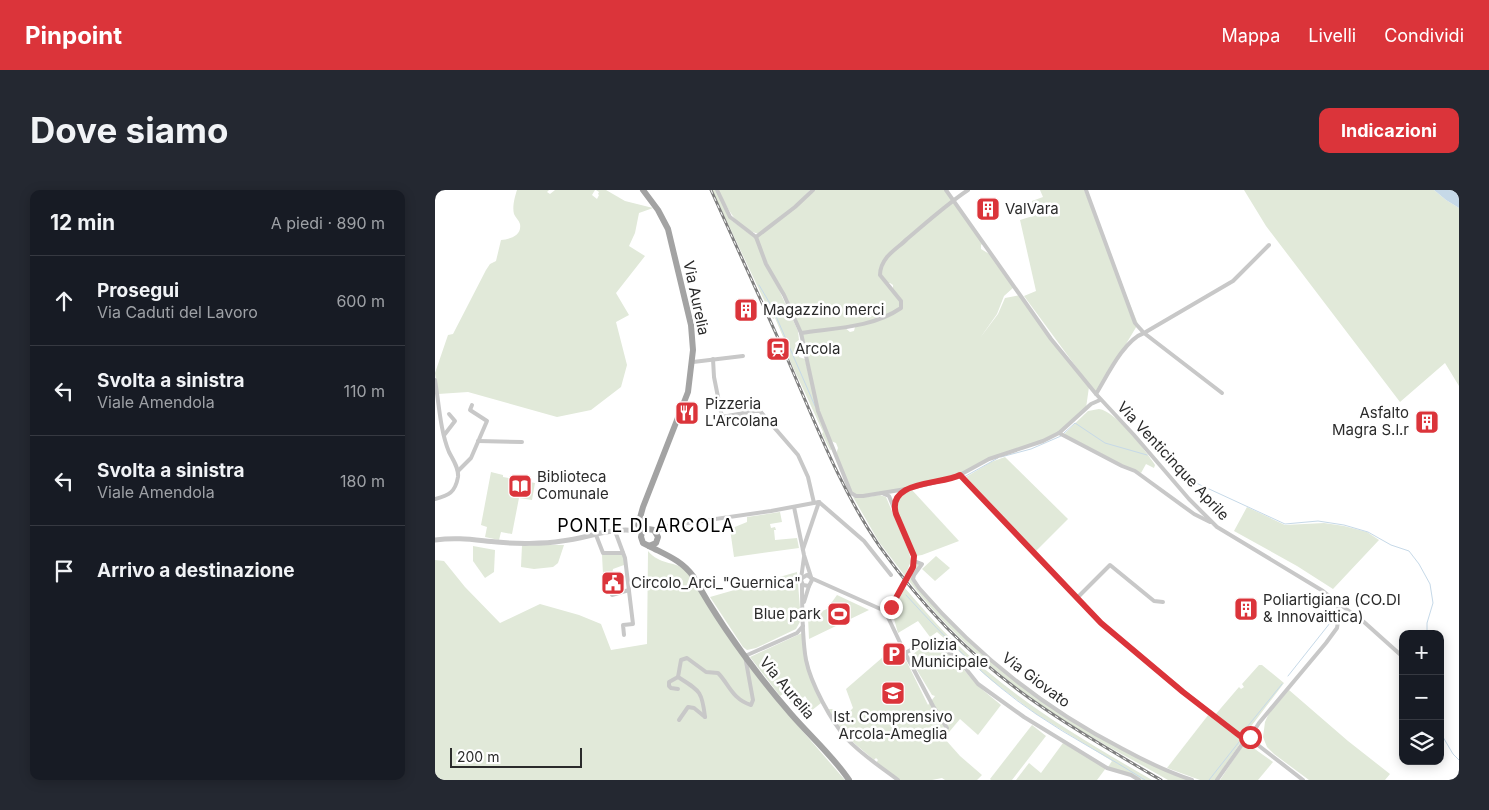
<!DOCTYPE html>
<html lang="it">
<meta charset="utf-8">
<style>
:root{--surface:#171b24;--page:#242831;--text:#f1f3f6;--muted:#9ea1a6;--line:#363941;--accent:#db343a}
body{margin:0;font-family:Inter,sans-serif;background:var(--page);color:var(--text)}
.controls{position:absolute;right:15px;bottom:15px;display:grid;overflow:hidden;border-radius:10px;box-shadow:0 2px 12px #0003}
.controls button{width:45px;height:45px;display:grid;place-items:center;padding:0;border:0;border-bottom:1px solid var(--line);background:var(--surface);color:var(--text);font:25px sans-serif}
.scale{position:absolute;left:15px;bottom:12px;width:132px;box-sizing:border-box;padding-left:5px;border:2px solid #2b2b2b;border-top:0;font-size:14px;line-height:18px;white-space:nowrap;color:#2b2b2b;-webkit-text-stroke:4px #fff;paint-order:stroke}
.stop{position:absolute;width:15px;height:15px;margin:-11px;border:4px solid #db343a;border-radius:50%;background:#fff}
.stop.end{background:#db343a;border-color:#fff;box-shadow:0 1px 5px #0008}
.list{margin:0;padding:0;list-style:none}
h2{display:flex;justify-content:space-between;align-items:center;height:65px;margin:0;padding:0 20px;font-size:21px}
h2 small{font-size:16px;font-weight:400;color:var(--muted)}
.list li{display:grid;grid-template-columns:32px 1fr auto;gap:15px;align-items:center;box-sizing:border-box;height:90px;padding:0 20px;border-top:1px solid var(--line)}
.list b{display:block;font-size:19px;white-space:nowrap}
.list p{margin:0;font-size:16px;white-space:nowrap;color:var(--muted)}
.list em{font-size:16px;font-style:normal;color:var(--muted)}
.icon{flex:none;width:28px;height:28px;fill:none;stroke:currentColor;stroke-width:2;stroke-linecap:round;stroke-linejoin:round}
.map{position:relative;flex:none;width:1024px;height:590px;overflow:hidden;border-radius:10px}
header{display:flex;align-items:center;gap:30px;box-sizing:border-box;height:70px;padding:0 25px;background:var(--accent);color:#fff}
header strong{font-size:24px}
nav{display:flex;gap:28px;margin-inline-start:auto;font-size:18px}
.intro{display:flex;align-items:center;justify-content:space-between;box-sizing:border-box;height:120px;padding:0 30px}
h1{margin:0;font-size:35px}
.button{padding:12px 22px;border-radius:10px;background:var(--accent);color:#fff;font-size:18px;font-weight:700}
main{display:flex;gap:30px;padding:0 30px}
aside{flex:1;background:var(--surface);border-radius:10px;box-shadow:0 2px 12px #0003}
.map>svg:first-child{display:block}
.green{fill:#e1e9d9}
.water{fill:#c6d9e8}
.lines{fill:none;stroke-linecap:round;stroke-linejoin:round}
.stream{stroke:#c6d9e8;stroke-width:1}
.minor{stroke:#c8c8c8;stroke-width:4}
.tertiary{stroke:#c8c8c8;stroke-width:5}
.primary{stroke:#a3a3a3;stroke-width:6}
.rail-casing{stroke:#808080;stroke-width:3}
.rail{stroke:#fff;stroke-width:1;stroke-dasharray:4;stroke-linecap:butt}
.route{stroke:#db343a;stroke-width:6}
.labels{text-anchor:middle;stroke-width:5;stroke-linejoin:round;paint-order:stroke}
.poi-label{font-size:15px;fill:#2b2b2b;stroke:#fff;text-anchor:start}
.street-label{font-size:15px;fill:#2b2b2b;stroke:#fff}
.quarter-label{font-size:18px;letter-spacing:1px;fill:#000;stroke:#fff}
</style>
<header>
<strong>Pinpoint</strong>
<nav><a>Mappa</a><a>Livelli</a><a>Condividi</a></nav>
</header>
<div class="intro"><h1>Dove siamo</h1><a class="button">Indicazioni</a></div>
<main>
<aside>
<h2>12 min<small>A piedi · 890 m</small></h2>
<ul class="list">
<li><svg class="icon" aria-label="ahead" viewBox="0 0 24 24"><path d="M12 20V5M6 11l6-6 6 6"/></svg><div><b>Prosegui</b><p>Via Caduti del Lavoro</p></div><em>600 m</em></li>
<li><svg class="icon" aria-label="left" viewBox="0 0 24 24"><path d="M17 20v-9H6M10 6l-5 5 5 5"/></svg><div><b>Svolta a sinistra</b><p>Viale Amendola</p></div><em>110 m</em></li>
<li><svg class="icon" aria-label="left" viewBox="0 0 24 24"><path d="M17 20v-9H6M10 6l-5 5 5 5"/></svg><div><b>Svolta a sinistra</b><p>Viale Amendola</p></div><em>180 m</em></li>
<li><svg class="icon" aria-label="arrive" viewBox="0 0 24 24"><path d="M6 21V4h12l-3 4 3 4H6"/></svg><div><b>Arrivo a destinazione</b></div></li>
</ul>
</aside>
<div class="map">
<svg width="1024" height="590" viewBox="0 0 1024 590">
<rect width="100%" height="100%" fill="#fff"/>
<g class="green">
<path d="M82,0H114L112,2L115,4L120,0H160L157,5L162,9L164,5L163,4L164,2L161,0H171L190,11L218,18L204,23L200,43L194,56L210,66L181,103L194,125L181,132L192,175L186,197L156,220L122,227L33,202L3,204L0,183L13,145L18,144L51,80L55,74L61,71L66,50C75,49 87,46 85,34C84,30 80,27 79,24C77,17 80,6 82,0Z"/>
<path d="M277,0H280L296,30L320,48L363,141L364,150L360,153L364,167L370,169L376,195L398,259L395,260L387,244L388,242L351,162L354,161L340,128L338,129Z"/>
<path d="M283,0H375L359,17L324,44C301,38 293,19 283,0Z"/>
<path d="M379,0H510L517,10L451,67L445,85L465,111V118C437,137 399,138 366,142L332,74L322,47Z"/>
<path d="M605,0H649L703,134L661,204L589,106L601,101L585,30L601,25L597,11L608,7Z"/>
<path d="M809,0H999L1011,10L1024,18V196L1010,173L965,212L831,36Z"/>
<path d="M518,11L548,53L546,55V59L556,65L579,97L569,106L562,124L545,148L563,124L570,108L585,105L654,197L651,218L624,242L599,254L565,264L523,286L447,303L421,305L417,302L401,264L403,258L401,253L396,251L384,221L366,143L409,137L415,142L419,141L420,137L466,119L467,111L458,99V95L455,93H452C443,81 446,80 452,68Z"/>
<path d="M664,219C681,221 711,261 720,275L719,278L711,274L706,283L688,275L629,244L653,221Z"/>
<path d="M570,267L633,329L600,362L531,287L556,272Z"/>
<path d="M56,282L68,285V287L100,293L97,310L84,308L77,344L66,342L64,350L50,347L52,337L46,335Z"/>
<path d="M477,300L524,351L487,365L481,366L462,320C462,309 467,304 477,300Z"/>
<path d="M445,305L451,307L474,362L476,371L470,386L444,352L418,307H433Z"/>
<path d="M812,317L850,335L889,333L909,336L932,342L944,350L898,399L862,376L799,341Z"/>
<path d="M345,322L347,332L335,334L336,338L340,337L341,340H339L340,350L362,348L364,358L299,367L295,339L312,332V327Z"/>
<path d="M87,355H129L123,373L118,377L99,379L86,377Z"/>
<path d="M38,356L60,360L59,382L50,388L38,371Z"/>
<path d="M213,361C225,375 238,371 249,379C253,382 256,388 260,392L344,514L410,590H0V370L9,371L30,397L65,433L105,414L144,425L166,434L176,460L212,454Z"/>
<path d="M187,364L190,369L189,375L178,379L177,384H168L167,365Z"/>
<path d="M501,366L515,378L500,391L487,379Z"/>
<path d="M481,374H485L477,389L505,423L551,468L664,548L754,590H733C686,563 636,538 592,505C548,472 507,434 474,391Z"/>
<path d="M362,382L366,430L361,439L321,458L312,460L308,457L275,407Z"/>
<path d="M469,397C486,416 502,436 521,453C578,509 648,550 717,590H707L673,577L677,571L601,524L557,491L502,442L495,447L483,431L463,443L457,422Z"/>
<path d="M402,405L434,420L374,449L373,427L392,419Z"/>
<path d="M367,443L379,498L386,513L376,521L369,513L372,509L370,506L359,516L348,504L345,506L315,467Z"/>
<path d="M497,450L515,464L543,496L566,515L543,545L525,529L509,548L525,566L547,585L542,590H510L507,588L497,590H465L441,573L443,570L441,568L439,570L412,547L393,519H399L406,530L418,518L411,499L463,454L493,515L500,506L497,505L474,467Z"/>
<path d="M824,475H827L849,493L811,543L806,545L780,525L804,497L806,499L809,497L807,494Z"/>
<path d="M854,500L913,551L955,584L950,590H874L839,564L832,557L828,547L830,532L834,523Z"/>
<path d="M774,524L808,549L781,589L780,590H765L732,578Z"/>
<path d="M597,535L611,546L577,590H556L555,589Z"/>
<path d="M810,552L838,572L823,590H785Z"/>
<path d="M628,553L671,578L662,590H581L594,573L606,583Z"/>
</g>
<path class="water" d="M999,0H1024V18L1011,10Z"/>
<g class="lines">
<g class="stream">
<path d="M324,95L337,117L380,216"/>
<path d="M629,243L640,233L670,253L712,265"/>
<path d="M566,267L596,259L626,246"/>
<path d="M728,269L742,282L759,292L850,334L883,331L909,335L933,342L956,355L974,361L984,374L995,394L998,413L992,433V444"/>
<path d="M529,287L563,268"/>
<path d="M491,296L525,288"/>
<path d="M471,405C511,449 552,491 601,524C636,548 674,567 710,590"/>
<path d="M853,486L895,433"/>
<path d="M808,542L847,494"/>
<path d="M1005,542L1018,564L1024,570"/>
<path d="M774,590L804,552"/>
</g>
<g class="minor">
<path d="M282,0L295,27L321,47L331,74L349,105L366,143L383,221L416,303L421,306H428L471,299"/>
<path d="M511,0L616,149L661,204L699,245L754,309L782,337L888,401L903,413L904,425L902,438L891,453L824,533L815,547"/>
<path d="M651,0L700,133L709,143L798,91L834,55"/>
<path d="M321,47L360,17L378,0"/>
<path d="M366,143C399,138 437,138 466,118V111L445,85C445,79 448,72 452,67C458,60 466,55 472,49C492,32 512,14 533,0"/>
<path d="M278,169L279,187L287,227L320,221H325L363,265L373,287L379,313"/>
<path d="M258,172L308,166"/>
<path d="M0,190C4,213 5,240 14,262C18,270 24,278 23,287C20,303 14,305 0,309"/>
<path d="M661,204C672,186 689,150 709,143L787,203"/>
<path d="M624,243L687,276L700,281L759,324L775,332"/>
<path d="M10,244L20,231L14,224"/>
<path d="M43,251L87,252"/>
<path d="M23,281L36,268L52,231L35,220L37,215"/>
<path d="M525,285L666,433L748,501L805,546L815,547"/>
<path d="M449,304L454,306L479,366L478,377L456,417L450,421"/>
<path d="M384,312L429,351L456,385"/>
<path d="M359,317L369,365L377,390L374,396L368,395L366,391L367,388L372,385L375,387"/>
<path d="M459,317C461,308 463,304 471,299L514,289L523,286L554,269L608,251L624,243L656,214L665,210"/>
<path d="M180,341L190,368L198,434L188,435L189,445"/>
<path d="M221,342L232,336L336,321L384,312"/>
<path d="M161,345L168,363H188"/>
<path d="M368,359L384,312"/>
<path d="M479,371L487,374L479,385L478,389L484,398C541,464 610,519 688,559C710,571 733,582 757,590"/>
<path d="M376,388L450,421L470,463L495,450L499,449L527,474L543,494L589,527L672,578L696,585L704,590"/>
<path d="M366,389L369,367"/>
<path d="M367,393C367,416 367,448 371,470C376,494 396,531 412,549C427,565 446,577 463,590"/>
<path d="M177,405L194,400"/>
<path d="M642,408L675,375L719,411L728,412"/>
<path d="M369,412L374,396"/>
<path d="M903,413L929,432L968,467"/>
<path d="M470,463L498,516L512,538"/>
<path d="M243,487L234,492V496L236,498L243,499"/>
<path d="M270,527C267,501 265,501 243,487L246,470L252,468L271,482L283,483C294,494 297,509 316,515L318,510L310,466L362,443L368,436"/>
<path d="M244,530L253,517L259,518L270,527"/>
<path d="M815,547L819,552L868,590"/>
<path d="M782,590L808,553L815,547"/>
</g>
<path class="tertiary" d="M0,350C23,347 39,350 62,352C80,354 109,354 127,351C154,348 181,335 207,342"/>
<g class="primary">
<path d="M207,342L213,339L219,340L223,347L221,353L214,356L208,353L206,347L207,342L203,335L208,317L253,202L258,160L256,135L233,39L223,20L208,0"/>
<path d="M214,356C231,365 246,370 258,386C285,435 319,481 356,524C375,546 398,566 414,590"/>
</g>
<g class="rail-casing">
<path id="rail" d="M276,0C301,56 327,112 352,168C380,232 405,299 445,357C465,385 487,412 511,437C575,503 647,544 726,590"/>
</g>
<use href="#rail" class="rail"/>
</g>
<g class="lines">
<path class="route" d="M456,417L478,377L479,366L461,324C451,290 506,295 525,285L666,433L748,502L805,546L815,547"/>
</g>
<defs>
<g id="building-square" transform="scale(1.25)"><rect x="-9" y="-9" width="18" height="18" rx="4" fill="#db343a" stroke="#fff"/><path d="M-4-6H4V6H1V3H-1V6H-4ZM-2.5-4.3h1.7v1.8h-1.7ZM.8-4.3h1.7v1.8H.8ZM-2.5-1h1.7V.8h-1.7ZM.8-1h1.7V.8H.8Z" fill="#fff"/></g>
<g id="station-square" transform="scale(1.25)"><rect x="-9" y="-9" width="18" height="18" rx="4" fill="#db343a" stroke="#fff"/><path d="M-3-6H3Q5-6 5-4V2Q5 4 3 4L4.5 6H3L1.5 4h-3L-3 6H-4.5L-3 4Q-5 4-5 2V-4Q-5-6-3-6ZM-3.5-4v3h7v-3ZM-3.5 1v1.5H-2V1ZM2 1v1.5H3.5V1Z" fill="#fff"/></g>
<g id="restaurant-square" transform="scale(1.25)"><rect x="-9" y="-9" width="18" height="18" rx="4" fill="#db343a" stroke="#fff"/><path d="M-5-6h1v4h1v-4h1v4h1v-4h1v5L-1.5 .5V6h-2V.5L-5-1ZM5-6V6H3V1.5H1.5Q1.5-4 5-6Z" fill="#fff"/></g>
<g id="library-square" transform="scale(1.25)"><rect x="-9" y="-9" width="18" height="18" rx="4" fill="#db343a" stroke="#fff"/><path d="M-6-4Q-3-5.5-.7-3.5V5Q-3 3-6 4ZM6-4Q3-5.5 .7-3.5V5Q3 3 6 4Z" fill="#fff"/></g>
<g id="civic-square" transform="scale(1.25)"><rect x="-9" y="-9" width="18" height="18" rx="4" fill="#db343a" stroke="#fff"/><path d="M-.6-6.5H3V-4.5H.6V-3L4-1V1h2V6H-6V1h2V-1L-.6-3ZM-1.2 2.5V6h2.4V2.5Z" fill="#fff"/></g>
<g id="stadium-square" transform="scale(1.25)"><rect x="-9" y="-9" width="18" height="18" rx="4" fill="#db343a" stroke="#fff"/><path d="M0-5a6.5 5 0 1 0 0 10a6.5 5 0 1 0 0-10ZM-3.5-1.8h7v3.6h-7Z" fill="#fff"/></g>
<g id="parking-square" transform="scale(1.25)"><rect x="-9" y="-9" width="18" height="18" rx="4" fill="#db343a" stroke="#fff"/><path d="M-3.5-5.5H1a3.5 3.5 0 0 1 0 7H-1V5.5H-3.5ZM-1-3.4V-.6H.8a1.4 1.4 0 0 0 0-2.8Z" fill="#fff"/></g>
<g id="school-square" transform="scale(1.25)"><rect x="-9" y="-9" width="18" height="18" rx="4" fill="#db343a" stroke="#fff"/><path d="M0-5L7-2L0 1L-7-2ZM-4 1L0 2.5L4 1V4Q0 6-4 4Z" fill="#fff"/></g>
</defs>
<g fill-rule="evenodd">
<use href="#building-square" x="553" y="19"/>
<use href="#building-square" x="311" y="120"/>
<use href="#station-square" x="343" y="159"/>
<use href="#restaurant-square" x="252" y="223"/>
<use href="#building-square" x="992" y="232"/>
<use href="#library-square" x="85" y="296"/>
<use href="#civic-square" x="178" y="393"/>
<use href="#building-square" x="811" y="419"/>
<use href="#stadium-square" x="404" y="424"/>
<use href="#parking-square" x="459" y="464"/>
<use href="#school-square" x="458" y="503"/>
</g>
<g class="labels">
<g class="poi-label">
<text x="570" y="24">ValVara</text>
<text x="328" y="125">Magazzino merci</text>
<text x="360" y="164">Arcola</text>
<text x="270" y="219">Pizzeria<tspan x="270" dy="17">L'Arcolana</tspan></text>
<text x="974" y="228" text-anchor="end">Asfalto<tspan x="974" dy="17">Magra S.l.r</tspan></text>
<text x="102" y="292">Biblioteca<tspan x="102" dy="17">Comunale</tspan></text>
<text x="196" y="398">Circolo_Arci_"Guernica"</text>
<text x="828" y="415">Poliartigiana (CO.DI<tspan x="828" dy="17">&amp; Innovaittica)</tspan></text>
<text x="386" y="429" text-anchor="end">Blue park</text>
<text x="476" y="460">Polizia<tspan x="476" dy="17">Municipale</tspan></text>
<text x="458" y="532" text-anchor="middle">Ist. Comprensivo<tspan x="458" dy="17">Arcola-Ameglia</tspan></text>
</g>
<g class="street-label">
<text transform="translate(261 108) rotate(78)" y="5">Via Aurelia</text>
<text transform="translate(738 271) rotate(47)" y="5">Via Venticinque Aprile</text>
<text transform="translate(601 490) rotate(37)" y="5">Via Giovato</text>
<text transform="translate(352 498) rotate(50)" y="5">Via Aurelia</text>
</g>
<g class="quarter-label">
<text x="211" y="342">PONTE DI ARCOLA</text>
</g>
</g>
</svg>
<div class="controls">
<button>+</button>
<button>−</button>
<button><svg class="icon" aria-label="layers" viewBox="0 0 24 24"><path d="M12 4l9 5-9 5-9-5zM3 14l9 5 9-5"/></svg></button>
</div>
<div class="scale">200 m</div>
<div class="stop" style="left:815px;top:547px"></div>
<div class="stop end" style="left:456px;top:417px"></div>
</div>
</main>
